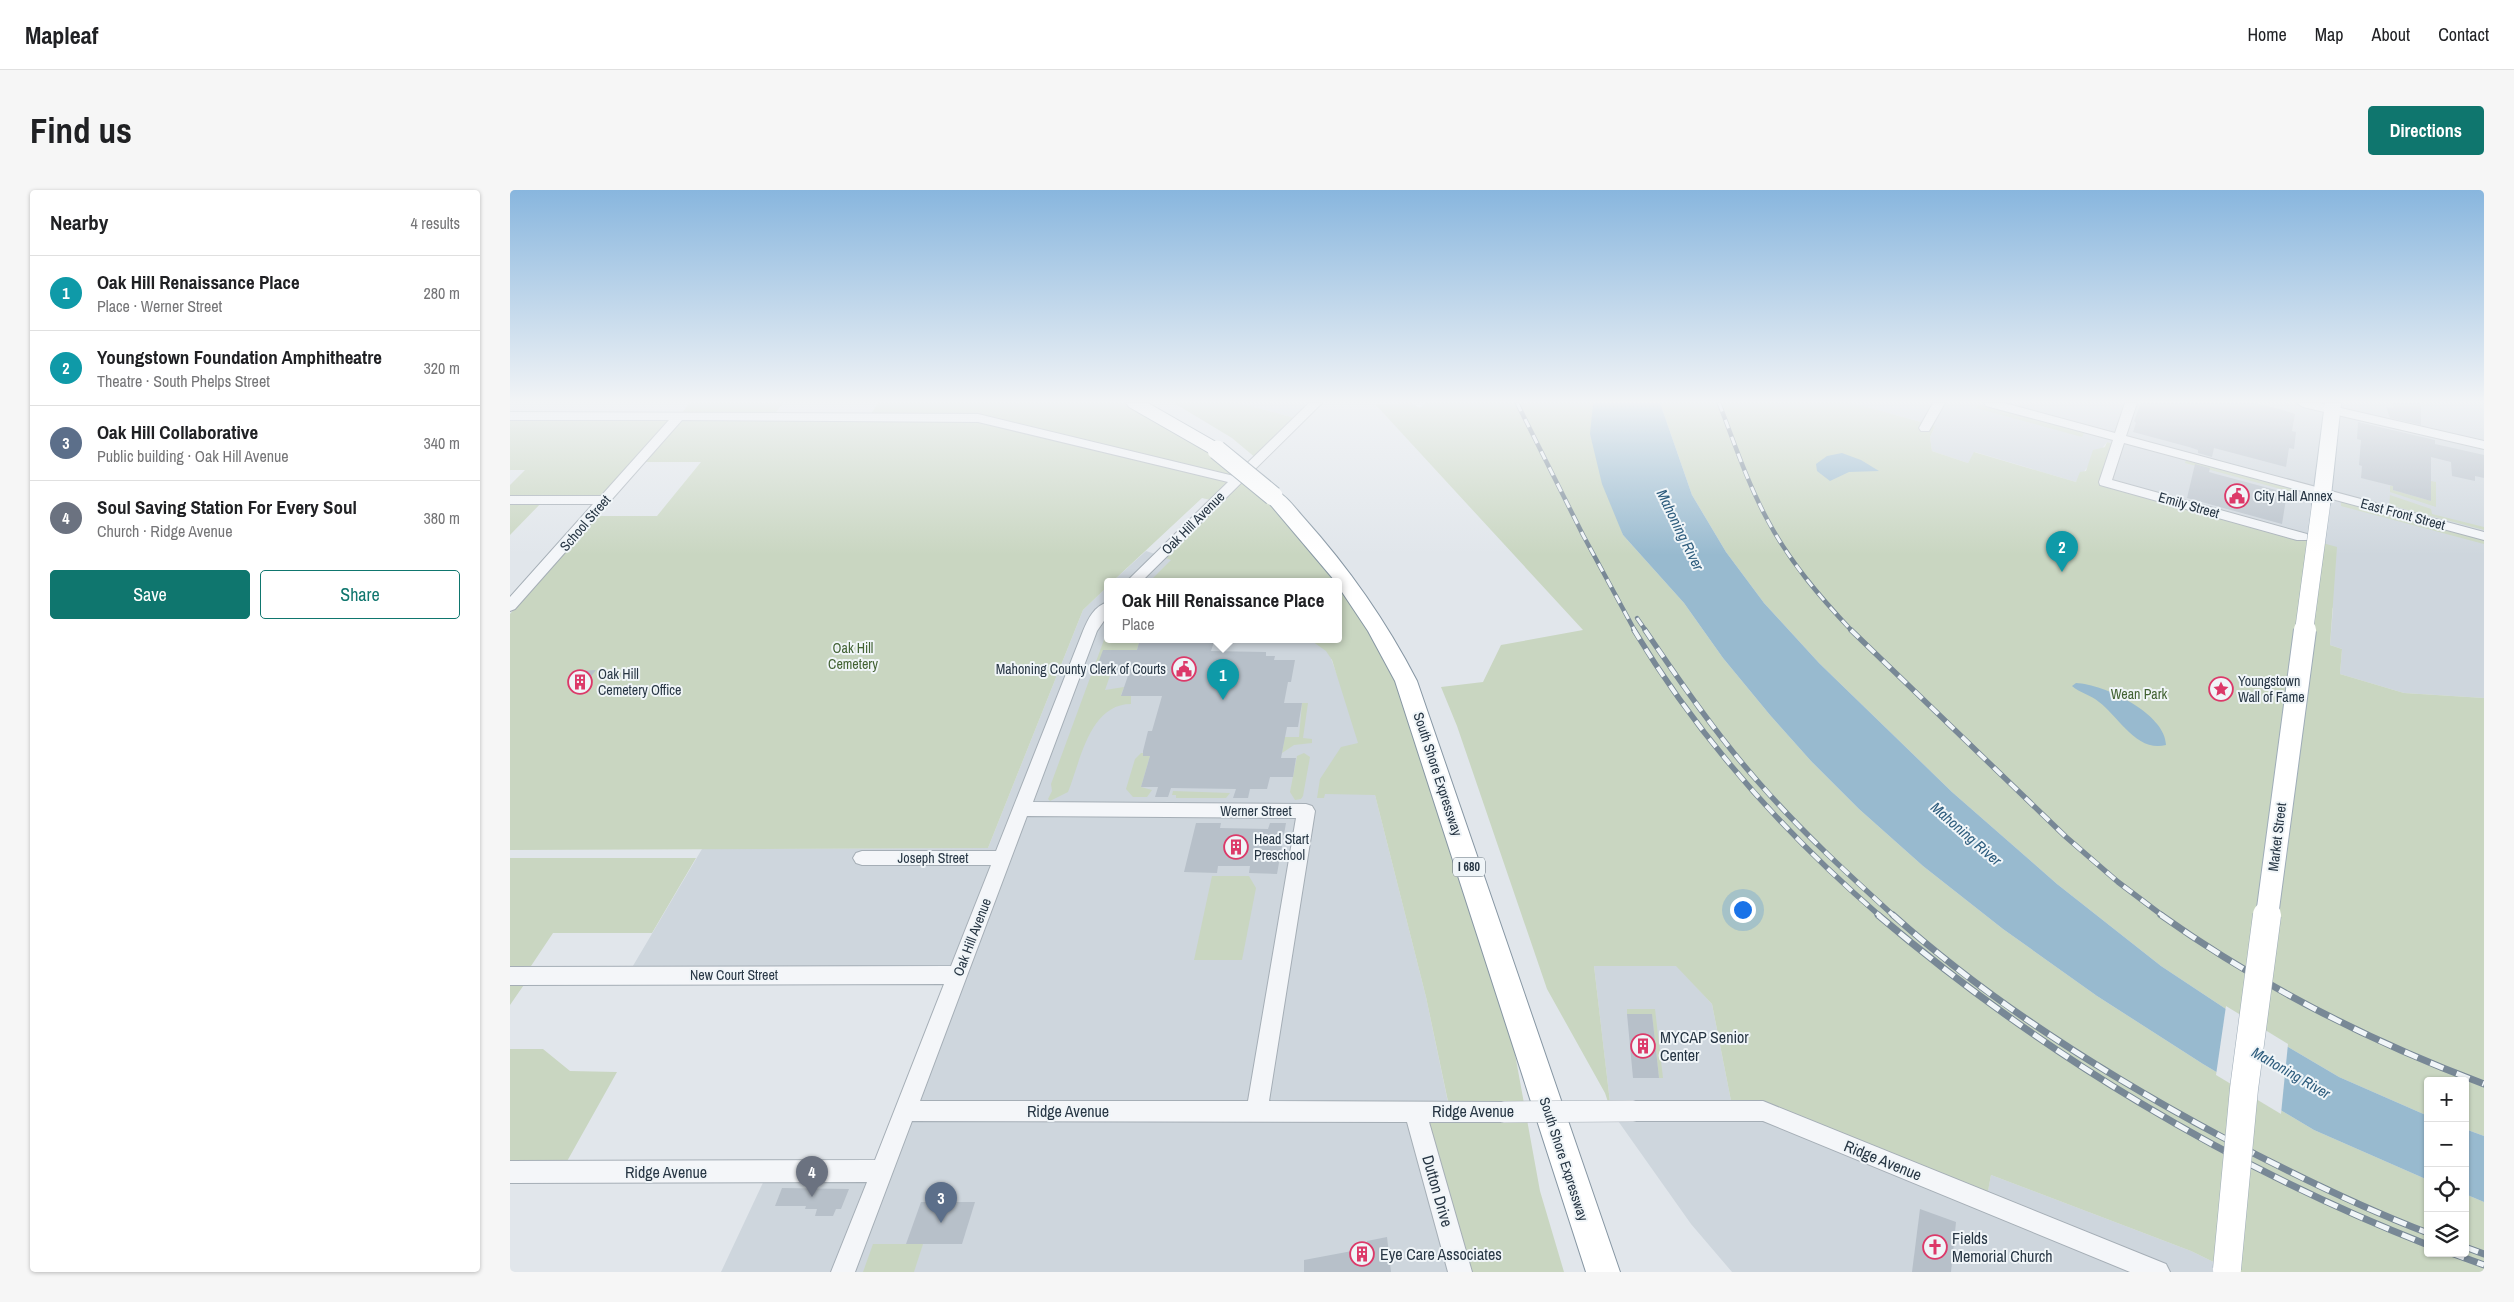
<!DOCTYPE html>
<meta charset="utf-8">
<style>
:root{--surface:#fff;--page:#f6f6f6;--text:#202124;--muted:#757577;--line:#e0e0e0;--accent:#0f766e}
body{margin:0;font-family:"Archivo Narrow",sans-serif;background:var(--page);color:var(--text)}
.controls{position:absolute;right:15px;bottom:15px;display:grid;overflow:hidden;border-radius:5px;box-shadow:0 1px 4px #0004}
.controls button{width:45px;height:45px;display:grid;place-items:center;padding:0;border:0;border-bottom:1px solid var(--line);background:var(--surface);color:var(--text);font:25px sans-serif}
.you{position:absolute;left:1232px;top:719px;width:18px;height:18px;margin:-12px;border:4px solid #fff;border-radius:50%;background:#1a73e8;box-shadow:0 0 0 8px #1a73e833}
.badge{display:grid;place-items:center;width:32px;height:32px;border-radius:50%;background:var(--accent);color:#fff;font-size:16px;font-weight:700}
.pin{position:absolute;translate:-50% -41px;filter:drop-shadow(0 1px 2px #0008)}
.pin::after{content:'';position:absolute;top:26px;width:18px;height:15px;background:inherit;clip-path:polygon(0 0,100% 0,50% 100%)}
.popup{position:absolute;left:594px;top:388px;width:238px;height:65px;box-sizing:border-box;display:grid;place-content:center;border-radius:5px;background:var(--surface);filter:drop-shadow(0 1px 4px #0005);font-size:16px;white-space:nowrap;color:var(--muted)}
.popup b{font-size:19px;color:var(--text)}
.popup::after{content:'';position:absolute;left:50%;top:100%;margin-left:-10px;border:10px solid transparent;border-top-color:var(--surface)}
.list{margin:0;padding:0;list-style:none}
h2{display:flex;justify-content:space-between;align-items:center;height:65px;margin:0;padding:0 20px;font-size:21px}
h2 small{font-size:16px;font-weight:400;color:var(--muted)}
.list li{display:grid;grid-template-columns:32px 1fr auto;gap:15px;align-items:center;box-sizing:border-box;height:75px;padding:0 20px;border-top:1px solid var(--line)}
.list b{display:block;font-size:19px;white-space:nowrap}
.list p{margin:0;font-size:16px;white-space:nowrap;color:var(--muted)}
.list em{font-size:16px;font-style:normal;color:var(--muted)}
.actions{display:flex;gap:10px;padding:15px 20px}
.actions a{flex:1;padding:11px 0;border:1px solid var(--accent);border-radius:5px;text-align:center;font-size:18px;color:var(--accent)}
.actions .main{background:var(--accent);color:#fff}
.icon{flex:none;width:28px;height:28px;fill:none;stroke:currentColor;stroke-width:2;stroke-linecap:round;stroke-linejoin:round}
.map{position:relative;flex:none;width:1974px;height:1082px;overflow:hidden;border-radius:5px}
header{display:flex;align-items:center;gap:30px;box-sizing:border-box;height:70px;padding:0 25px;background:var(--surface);border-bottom:1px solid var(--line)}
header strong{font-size:24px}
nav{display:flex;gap:28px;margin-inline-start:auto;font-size:18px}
.intro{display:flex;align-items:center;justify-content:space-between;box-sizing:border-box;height:120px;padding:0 30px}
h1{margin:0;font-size:35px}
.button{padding:12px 22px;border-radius:5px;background:var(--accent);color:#fff;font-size:18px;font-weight:700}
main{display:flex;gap:30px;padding:0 30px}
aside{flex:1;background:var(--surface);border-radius:5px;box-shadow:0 1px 4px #0004}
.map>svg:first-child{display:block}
.built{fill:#ced6dd}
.green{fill:#c9d6c1}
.water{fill:#98bacf}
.pier{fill:#e1e6eb}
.building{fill:#b7c0c9}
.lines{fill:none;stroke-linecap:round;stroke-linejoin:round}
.minor-casing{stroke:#a5aeb6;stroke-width:2}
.major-casing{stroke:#9eacb8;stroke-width:2}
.highway-casing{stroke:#8696a3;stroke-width:2}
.minor{fill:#f4f6f9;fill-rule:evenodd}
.major{fill:#fff;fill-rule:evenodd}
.highway{fill:#fff;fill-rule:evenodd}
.rail-far2-casing{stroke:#788896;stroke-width:4.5}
.rail-far1-casing{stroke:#788896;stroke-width:5.5}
.rail-casing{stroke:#788896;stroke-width:7}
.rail-far2{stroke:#f0f5f8;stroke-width:3;stroke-dasharray:9;stroke-linecap:butt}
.rail-far1{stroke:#f0f5f8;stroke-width:4;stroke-dasharray:11;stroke-linecap:butt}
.rail{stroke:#f0f5f8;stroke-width:5;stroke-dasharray:14;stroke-linecap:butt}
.minor-bridge-casing{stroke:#a5aeb6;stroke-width:22;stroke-linecap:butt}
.major-bridge-far2-casing{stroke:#9eacb8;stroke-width:19;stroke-linecap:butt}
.major-bridge-far1-casing{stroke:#9eacb8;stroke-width:24;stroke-linecap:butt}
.major-bridge-casing{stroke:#9eacb8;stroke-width:29;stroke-linecap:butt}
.highway-bridge-casing{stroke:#8696a3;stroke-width:21;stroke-linecap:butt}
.minor-bridge{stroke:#f4f6f9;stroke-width:21}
.major-bridge-far2{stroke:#fff;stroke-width:18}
.major-bridge-far1{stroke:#fff;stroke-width:22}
.major-bridge{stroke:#fff;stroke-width:28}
.highway-bridge{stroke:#fff;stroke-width:19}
.labels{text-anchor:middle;stroke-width:4;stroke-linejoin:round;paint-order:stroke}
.shield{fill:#f0f5f8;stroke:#636f7a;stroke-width:1}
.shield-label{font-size:12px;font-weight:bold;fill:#273644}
.poi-label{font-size:14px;fill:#273644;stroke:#f0f5f8;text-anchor:start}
.street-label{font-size:14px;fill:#273644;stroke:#f0f5f8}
.park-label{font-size:14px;fill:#426233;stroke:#f0f5f8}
.water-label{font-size:15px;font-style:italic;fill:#2d5c7d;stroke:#f0f5f8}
.near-poi-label{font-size:16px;fill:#273644;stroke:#f0f5f8;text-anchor:start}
.near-street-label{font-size:16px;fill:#273644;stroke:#f0f5f8}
</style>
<header>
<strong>Mapleaf</strong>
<nav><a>Home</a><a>Map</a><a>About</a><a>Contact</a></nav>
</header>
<div class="intro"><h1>Find us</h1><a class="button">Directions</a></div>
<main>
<aside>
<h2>Nearby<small>4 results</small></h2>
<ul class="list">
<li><span class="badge" style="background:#0f9aa8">1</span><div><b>Oak Hill Renaissance Place</b><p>Place · Werner Street</p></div><em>280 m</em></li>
<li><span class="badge" style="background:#0f9aa8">2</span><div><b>Youngstown Foundation Amphitheatre</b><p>Theatre · South Phelps Street</p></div><em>320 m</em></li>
<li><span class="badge" style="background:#5c6f8a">3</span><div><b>Oak Hill Collaborative</b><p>Public building · Oak Hill Avenue</p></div><em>340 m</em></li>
<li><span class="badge" style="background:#6b7280">4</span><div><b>Soul Saving Station For Every Soul</b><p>Church · Ridge Avenue</p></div><em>380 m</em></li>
</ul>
<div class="actions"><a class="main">Save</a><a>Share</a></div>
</aside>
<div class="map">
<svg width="1974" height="1082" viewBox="0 0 1974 1082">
<rect width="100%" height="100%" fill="#e1e6eb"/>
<g class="built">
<path d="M729,213H806L789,229Z"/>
<path d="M1343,213H1974V508L1894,503L1830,484L1832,459L1820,455L1823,418L1595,292L1607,255L1597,252L1566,292L1465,262L1458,273L1422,261L1420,247L1425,236Z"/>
<path d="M636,361L729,391H603Z"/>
<path d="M598,396V449H814L834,504L865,605L916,807L940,922L950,1082H211L258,982L372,981L447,786H117L192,659L478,658L573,420Z"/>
<path d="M1084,776H1167L1202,814L1223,921H1253L1476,1011L1481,985L1681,1061L1724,1082H1222L1181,1034L1101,921Z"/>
</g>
<g class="green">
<path d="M180,213H273L263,226L359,227L368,213H625L763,306L881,460L986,760L1030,1001L1054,1082H950L905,921H940L916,807L865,605L815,604L814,608H807L810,589L831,557L848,553L822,470L816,461L799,449H828V391H640L661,370L650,366L705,311L692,308L603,391H598V396L573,420L478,658L0,660V424L81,326H147L191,272H128L95,310H34L0,345V295L15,280H0V226H169Z"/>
<path d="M664,213H729L789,229L747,269L722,248Z"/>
<path d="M901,213L910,218L915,213H1083L1081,244L1113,345L1174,413L1213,468L1260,525L1301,571L1349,619L1413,676L1493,739L1587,806L1693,874L1804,940L1918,990V1063H1955V1004L1974,1012V1082H1724L1681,1061L1481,985L1476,1012L1254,921H1223L1202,814L1166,776H1084L1101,921L1095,903L1037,799L947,536L931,497L973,492L991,455L1073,440L865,214Z"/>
<path d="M1150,213H1343L1425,236L1420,247L1422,261L1458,273L1464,262L1566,292L1570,282L1576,281L1583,260L1595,257L1597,252L1607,255L1596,292L1827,357L1820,455L1832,459L1830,484L1894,503L1974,508V946L1955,939V891H1918V926L1829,887L1734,831L1651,776L1547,694L1442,602L1309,473L1254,413L1216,362L1182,305Z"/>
<path d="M1468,214L1574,243L1572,247L1466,218Z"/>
<path d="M1676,270L1782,298V302L1675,273Z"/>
<path d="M1921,291L1926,292V317L1880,302V296H1883V300L1921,311Z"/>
<path d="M1880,305L1921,319L1922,324L1974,337V340L1879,315Z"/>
<path d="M1831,312L1974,350V354L1831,316Z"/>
<path d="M598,439V449H630L627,460L586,479L602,480L595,500L614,497L611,505L621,506V514C579,514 570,573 558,602L540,611L538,609L542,601L541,594Z"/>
<path d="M792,513H798L793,548L802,549V553L784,555L772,563L774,552H766L767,547H789Z"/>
<path d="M631,563H634L633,566H640L631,597L642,600L637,607H623L616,599L625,569Z"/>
<path d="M794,563L800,567L793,606L791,609L785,610L780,602L787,566Z"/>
<path d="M663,601L720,603L716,608H666V605H662Z"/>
<path d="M0,668H186L142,743H43L15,785L20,786L0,815Z"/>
<path d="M702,686H739L746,698L732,770H684Z"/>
<path d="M1117,819H1145L1153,888H1149L1142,824H1117Z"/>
<path d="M0,859H33L60,881L107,882L51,982H0Z"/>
<path d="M363,1054H413L404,1082H353Z"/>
</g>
<g class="water">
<path d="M1083,213H1150L1182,305L1216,362L1254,413L1309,473L1442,602L1547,694L1651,776L1734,831L1829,887L1918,926V990L1804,940L1693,874L1587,806L1493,739L1413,676L1349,619L1301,571L1260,525L1213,468L1174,413L1113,345L1092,294L1080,244Z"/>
<path d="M1332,263L1351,270L1369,281L1339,282L1320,291L1307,281L1306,274L1317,266Z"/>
<path d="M1566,493C1594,494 1656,524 1656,555C1627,563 1608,526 1589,512C1581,505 1570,503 1562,496Z"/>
<path d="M1955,939L1974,946V1012L1955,1004Z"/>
</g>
<path class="pier" d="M1716,816L1778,854L1771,924L1706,885Z"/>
<g class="building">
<path d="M1631,213H1745L1773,220L1785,224L1782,241L1786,242L1784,259L1779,258L1776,277L1704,258L1702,267L1688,263V260L1679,257L1623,242L1626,233L1624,231Z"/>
<path d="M1883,213H1911V235L1880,228L1876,217L1883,218Z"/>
<path d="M1848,232L1925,250V254L1974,265V288L1965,286V291L1942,286L1941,272L1921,267V311L1883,300V296L1851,288L1852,276L1849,275L1851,250L1847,249Z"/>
<path d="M1685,274L1700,278L1699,282L1706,284L1777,303L1772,334L1677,308Z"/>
<path d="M630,449H705L701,461L756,462V466H765L764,470H785L781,492H778L774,513H792L788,537H777L771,568H786L783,587H760L757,599H740L738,608H723L726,599L661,598L658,607H645L648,597H631L640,566H633V561L638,541H642L652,506H611L620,480L586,479L593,460H627Z"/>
<path d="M86,480L73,497H59L72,481Z"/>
<path d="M686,633H711L710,638L758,639L760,633H776L767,684L739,683L740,676H708L707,683L674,682Z"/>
<path d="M1117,824H1142L1149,888H1123Z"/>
<path d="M272,998L339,999L331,1019H326L323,1026H305L307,1019H295L296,1016H265Z"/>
<path d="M411,1012H465L452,1054H396Z"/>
<path d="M1410,1019L1446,1032L1441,1082H1402Z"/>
<path d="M877,1047L881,1082H794V1070L858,1058L857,1051Z"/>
</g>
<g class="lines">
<g class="minor-casing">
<g id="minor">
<path d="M799,213H812L632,391H617L718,292L468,232L172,230L5,419L0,421V407L83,314H0V306H91L159,230H0V222L468,224L724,286Z"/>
<path d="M1423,213H1435L1419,241H1411L1409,238Z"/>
<path d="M1474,213H1494L1605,243L1615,213H1627L1616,246L1974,342V350L1614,253L1602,290L1797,344L1799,347L1797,350H1787L1590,295L1589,292L1603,250L1476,216Z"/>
<path d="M1787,213H1809L1974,251V259L1793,217Z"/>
<path d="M598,412V425L587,441L523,612L796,614L802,616L805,621L759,911L994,912L1002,915L1005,922L1002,929L994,932H919L962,1082H938L897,932L402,931L345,1082H321L357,992L0,993V971L365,970L434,794L0,795V777L441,776L481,675H352L346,673L343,668L346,663L352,661H486L573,441C578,429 584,416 598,412ZM517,626L786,628L738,911H410Z"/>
<path d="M1123,911H1253L1656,1074L1660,1082H1620L1253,931H1123L1115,928L1112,921L1115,914Z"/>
</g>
</g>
<g class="major-casing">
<path id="major" d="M1815,213H1831L1820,315L1817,319H1805L1802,315Z"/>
</g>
<g class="highway-casing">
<g id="highway">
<path d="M616,213H638L713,256L716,260L713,264H701L619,217Z"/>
<path d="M763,300C775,303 785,318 794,328C839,378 876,431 907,491L1110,1082H1076L885,491L858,441L828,396V391H825L753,306L756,302Z"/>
</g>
</g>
<use href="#minor" class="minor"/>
<use href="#major" class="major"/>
<use href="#highway" class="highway"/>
<g class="rail-far2-casing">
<g id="rail-far2">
<path d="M1007,213L1073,345L1125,441"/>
<path d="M1209,213C1224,252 1237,292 1257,329C1279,371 1310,407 1342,441"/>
<path d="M1127,428L1136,441"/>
</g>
</g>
<g class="rail-far1-casing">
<g id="rail-far1">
<path d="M1124,440C1189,548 1275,644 1370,726"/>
<path d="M1135,440C1171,493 1208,547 1251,595C1292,642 1338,684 1384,726"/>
<path d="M1341,440L1556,647L1608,692L1653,726"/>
</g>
</g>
<g class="rail-casing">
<g id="rail">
<path d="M1368,725C1529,862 1721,978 1918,1055"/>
<path d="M1383,725C1481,813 1596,885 1712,947C1779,982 1847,1016 1918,1043"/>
<path d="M1651,725C1751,796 1859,851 1974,894"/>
<path d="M1955,1057L1974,1064"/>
<path d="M1941,1063L1974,1075"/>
</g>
</g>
<use href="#rail-far2" class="rail-far2"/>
<use href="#rail-far1" class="rail-far1"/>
<use href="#rail" class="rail"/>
<g class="minor-bridge-casing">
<path id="minor-bridge" d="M994,922L1123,921"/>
</g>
<g class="major-bridge-far2-casing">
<path id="major-bridge-far2" d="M1794,441L1811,315"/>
</g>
<g class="major-bridge-far1-casing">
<path id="major-bridge-far1" d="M1757,726L1795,440"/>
</g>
<g class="major-bridge-casing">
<path id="major-bridge" d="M1717,1079L1734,899L1757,725"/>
</g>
<g class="highway-bridge-casing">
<path id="highway-bridge" d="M707,260L763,306"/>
</g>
<use href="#minor-bridge" class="minor-bridge"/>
<use href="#major-bridge-far2" class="major-bridge-far2"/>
<use href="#major-bridge-far1" class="major-bridge-far1"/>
<use href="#major-bridge" class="major-bridge"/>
<use href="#highway-bridge" class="highway-bridge"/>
</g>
<linearGradient id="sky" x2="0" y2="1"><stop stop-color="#88b6de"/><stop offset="0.58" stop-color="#f2f4f6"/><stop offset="1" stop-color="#f2f4f6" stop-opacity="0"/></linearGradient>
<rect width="1974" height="365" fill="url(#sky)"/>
<defs>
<g id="civic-ring" transform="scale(1.25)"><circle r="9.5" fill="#f0f5f8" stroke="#dc3969" stroke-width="1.5"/><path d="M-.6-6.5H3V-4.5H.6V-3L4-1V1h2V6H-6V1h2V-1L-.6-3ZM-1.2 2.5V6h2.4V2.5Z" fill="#dc3969"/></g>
<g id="building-ring" transform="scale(1.25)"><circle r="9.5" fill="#f0f5f8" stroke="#dc3969" stroke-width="1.5"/><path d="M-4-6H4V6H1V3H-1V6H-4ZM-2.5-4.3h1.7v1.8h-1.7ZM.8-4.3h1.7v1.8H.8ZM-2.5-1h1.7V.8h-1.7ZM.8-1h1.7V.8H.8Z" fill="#dc3969"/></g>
<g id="sight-ring" transform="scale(1.25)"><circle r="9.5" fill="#f0f5f8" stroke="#dc3969" stroke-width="1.5"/><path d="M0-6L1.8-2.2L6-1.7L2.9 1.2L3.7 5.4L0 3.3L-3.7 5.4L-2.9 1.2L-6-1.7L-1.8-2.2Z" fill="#dc3969"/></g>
<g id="church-ring" transform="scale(1.25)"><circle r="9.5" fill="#f0f5f8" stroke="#dc3969" stroke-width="1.5"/><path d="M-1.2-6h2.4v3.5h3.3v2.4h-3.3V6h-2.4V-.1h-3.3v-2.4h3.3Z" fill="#dc3969"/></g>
</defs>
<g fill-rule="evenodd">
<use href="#civic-ring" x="1727" y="306"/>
<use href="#civic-ring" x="674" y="479"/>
<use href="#building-ring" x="70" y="492"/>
<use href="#sight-ring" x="1711" y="499"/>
<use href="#building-ring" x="726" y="657"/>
<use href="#building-ring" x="1133" y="856"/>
<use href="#church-ring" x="1425" y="1057"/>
<use href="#building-ring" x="852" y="1064"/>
</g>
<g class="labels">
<rect class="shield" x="943" y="667.5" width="32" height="19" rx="4"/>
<g class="shield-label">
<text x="959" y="681">I 680</text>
</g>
<g class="poi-label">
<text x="1744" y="311">City Hall Annex</text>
<text x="656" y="484" text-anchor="end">Mahoning County Clerk of Courts</text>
<text x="88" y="489">Oak Hill<tspan x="88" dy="16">Cemetery Office</tspan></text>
<text x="1728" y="496">Youngstown<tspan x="1728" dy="16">Wall of Fame</tspan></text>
<text x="744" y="654">Head Start<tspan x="744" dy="16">Preschool</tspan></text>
</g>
<g class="street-label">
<text transform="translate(1679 315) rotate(16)" y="5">Emily Street</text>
<text transform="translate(1893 324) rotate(15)" y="5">East Front Street</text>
<text transform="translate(75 333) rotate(-49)" y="5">School Street</text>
<text transform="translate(683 333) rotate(-45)" y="5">Oak Hill Avenue</text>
<text transform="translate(928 584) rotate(72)" y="5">South Shore Expressway</text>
<text x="746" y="626">Werner Street</text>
<text transform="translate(1767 647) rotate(-83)" y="5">Market Street</text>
<text x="423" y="673">Joseph Street</text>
<text transform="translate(462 747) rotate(-69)" y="5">Oak Hill Avenue</text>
<text x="224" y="790">New Court Street</text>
<text transform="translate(1054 969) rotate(72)" y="5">South Shore Expressway</text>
</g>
<g class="park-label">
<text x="343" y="463">Oak Hill<tspan x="343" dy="16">Cemetery</tspan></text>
<text x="1629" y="509">Wean Park</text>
</g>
<g class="water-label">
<text transform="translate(1170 340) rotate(64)" y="5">Mahoning River</text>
<text transform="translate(1456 644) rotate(41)" y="5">Mahoning River</text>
<text transform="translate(1781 883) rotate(30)" y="5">Mahoning River</text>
</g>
<g class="near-poi-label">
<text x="1150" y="853">MYCAP Senior<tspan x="1150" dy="18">Center</tspan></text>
<text x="1442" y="1054">Fields<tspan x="1442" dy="18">Memorial Church</tspan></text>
<text x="870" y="1070">Eye Care Associates</text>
</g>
<g class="near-street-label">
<text x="558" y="927">Ridge Avenue</text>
<text x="963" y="927">Ridge Avenue</text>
<text transform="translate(1373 970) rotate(22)" y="6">Ridge Avenue</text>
<text x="156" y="988">Ridge Avenue</text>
<text transform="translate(928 1001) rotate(74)" y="6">Dutton Drive</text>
</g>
</g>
</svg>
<div class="controls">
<button>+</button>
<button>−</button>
<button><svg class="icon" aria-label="locate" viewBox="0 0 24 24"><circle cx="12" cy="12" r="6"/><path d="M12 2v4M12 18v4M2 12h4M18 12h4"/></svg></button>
<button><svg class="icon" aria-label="layers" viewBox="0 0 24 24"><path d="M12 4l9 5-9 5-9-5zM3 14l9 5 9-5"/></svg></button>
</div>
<div class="you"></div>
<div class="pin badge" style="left:713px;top:510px;background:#0f9aa8">1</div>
<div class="popup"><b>Oak Hill Renaissance Place</b>Place</div>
<div class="pin badge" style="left:1552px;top:382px;background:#0f9aa8">2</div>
<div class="pin badge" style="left:431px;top:1033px;background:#5c6f8a">3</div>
<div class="pin badge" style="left:302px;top:1007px;background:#6b7280">4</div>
</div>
</main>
